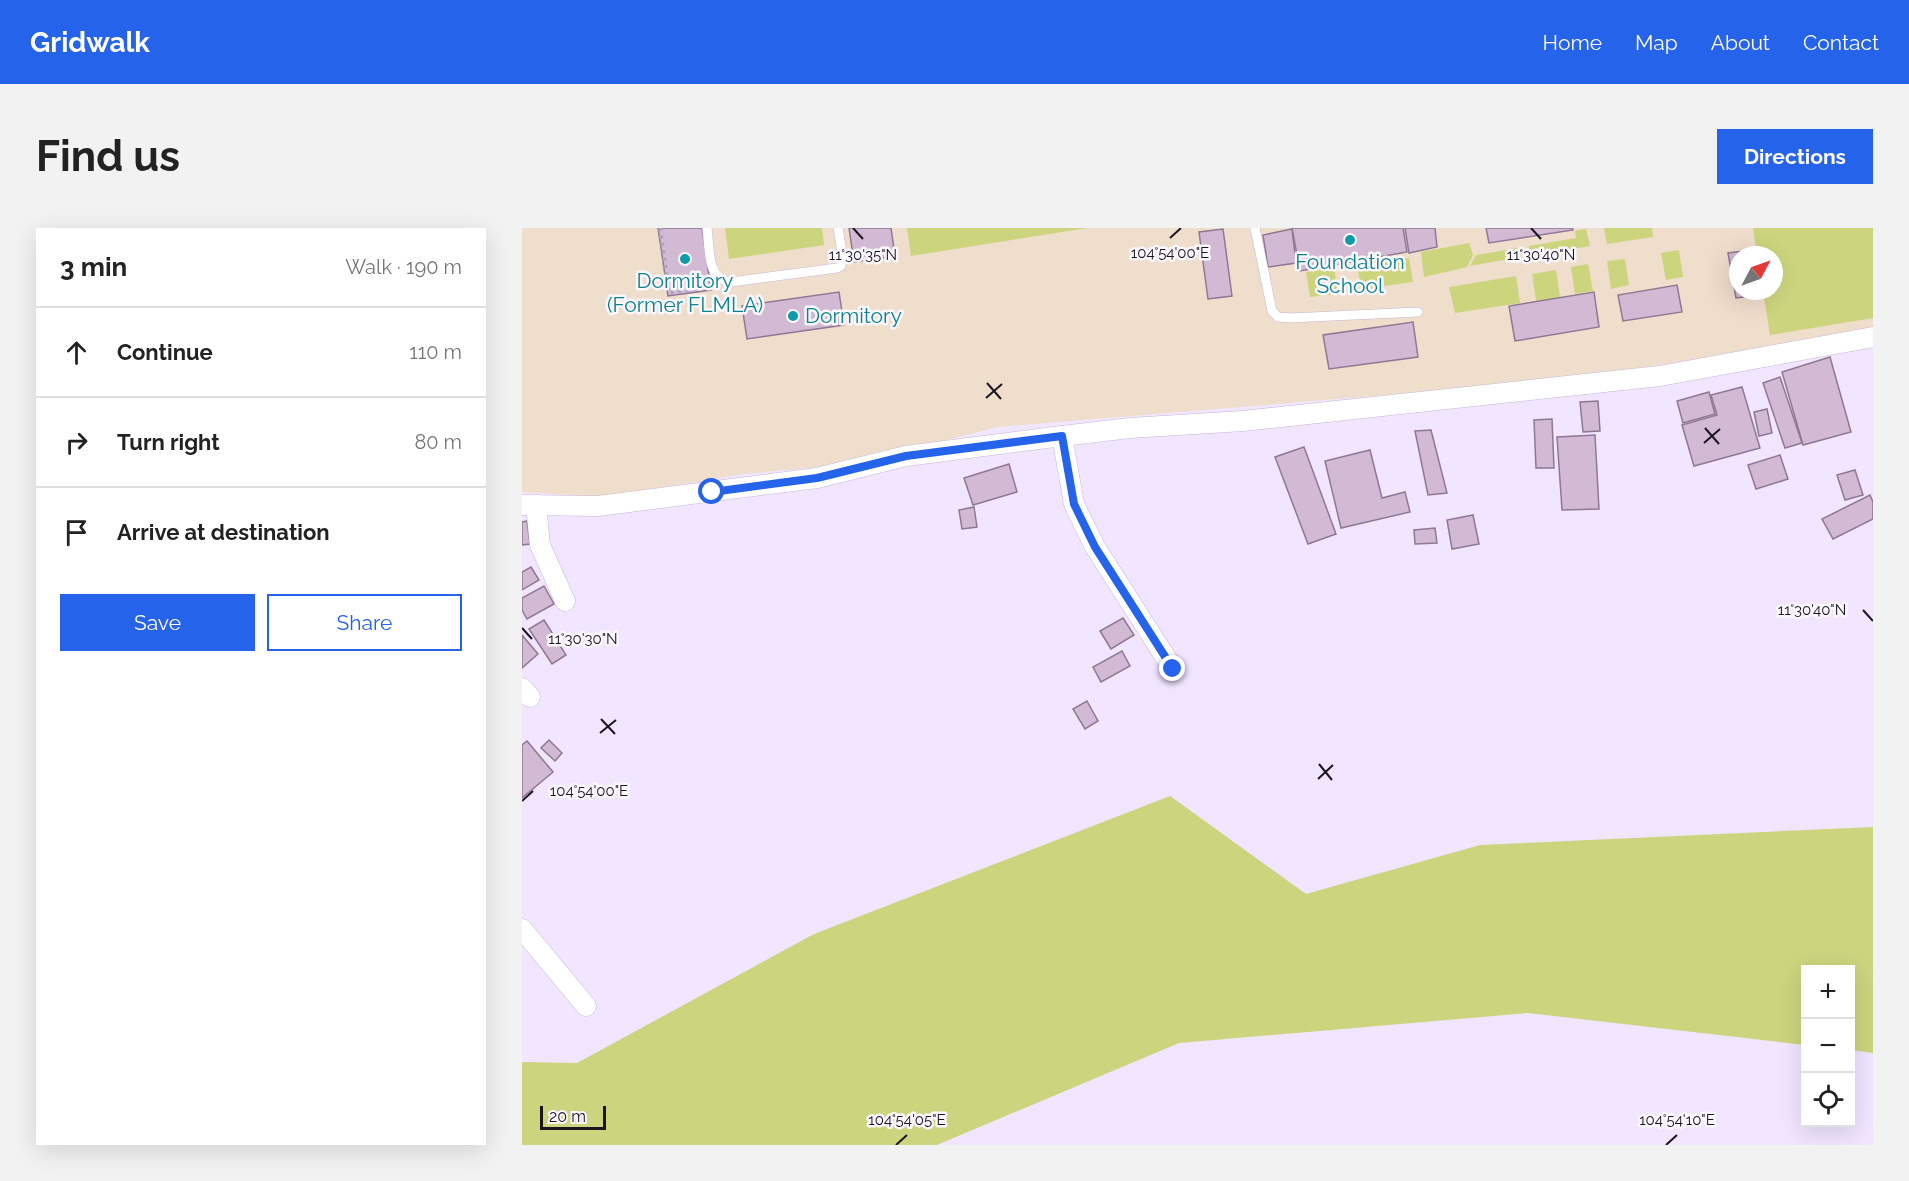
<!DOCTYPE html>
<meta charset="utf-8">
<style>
:root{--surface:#fff;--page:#f2f2f2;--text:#222;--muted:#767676;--line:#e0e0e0;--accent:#2563eb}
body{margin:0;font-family:Raleway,sans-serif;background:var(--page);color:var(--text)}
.controls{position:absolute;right:18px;bottom:18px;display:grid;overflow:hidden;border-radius:0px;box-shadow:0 6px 24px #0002}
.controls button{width:54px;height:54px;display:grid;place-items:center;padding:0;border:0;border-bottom:2px solid var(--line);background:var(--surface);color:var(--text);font:30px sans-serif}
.compass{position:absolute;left:1207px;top:18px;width:54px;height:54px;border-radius:50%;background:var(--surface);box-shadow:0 6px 24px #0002;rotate:49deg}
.scale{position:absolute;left:18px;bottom:15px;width:66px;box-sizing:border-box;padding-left:6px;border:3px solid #1b1520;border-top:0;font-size:16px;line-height:21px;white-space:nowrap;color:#1b1520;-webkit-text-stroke:4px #faf7fd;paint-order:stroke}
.stop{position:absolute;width:18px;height:18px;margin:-14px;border:4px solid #2563eb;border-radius:50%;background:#fff}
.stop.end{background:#2563eb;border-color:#fff;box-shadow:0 2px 6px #0008}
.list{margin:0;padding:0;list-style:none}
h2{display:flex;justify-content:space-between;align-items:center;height:78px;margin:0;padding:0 24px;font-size:26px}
h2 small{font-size:20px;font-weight:400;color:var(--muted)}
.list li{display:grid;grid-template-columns:39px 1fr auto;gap:18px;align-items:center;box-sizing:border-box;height:90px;padding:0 24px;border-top:2px solid var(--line)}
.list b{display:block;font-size:22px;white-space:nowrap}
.list em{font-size:20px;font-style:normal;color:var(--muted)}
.actions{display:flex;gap:12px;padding:18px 24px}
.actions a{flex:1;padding:14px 0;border:2px solid var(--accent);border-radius:0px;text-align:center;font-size:21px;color:var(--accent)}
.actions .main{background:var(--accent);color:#fff}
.icon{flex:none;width:33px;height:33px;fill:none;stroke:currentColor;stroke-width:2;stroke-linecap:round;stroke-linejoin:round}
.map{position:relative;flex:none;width:1351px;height:917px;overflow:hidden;border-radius:0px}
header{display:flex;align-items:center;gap:36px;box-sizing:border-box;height:84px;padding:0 30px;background:var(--accent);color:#fff}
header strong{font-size:28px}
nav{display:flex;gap:33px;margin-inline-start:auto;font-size:21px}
.intro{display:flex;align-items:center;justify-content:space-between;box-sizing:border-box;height:144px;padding:0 36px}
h1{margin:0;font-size:42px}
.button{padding:15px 27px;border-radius:0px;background:var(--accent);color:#fff;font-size:21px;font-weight:700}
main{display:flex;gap:36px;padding:0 36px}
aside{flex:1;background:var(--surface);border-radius:0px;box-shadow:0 6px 24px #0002}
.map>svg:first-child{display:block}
.education{fill:#f0decd;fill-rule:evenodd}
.green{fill:#ccd47e}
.building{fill:#d2bad5;stroke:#8f7892;stroke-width:1.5}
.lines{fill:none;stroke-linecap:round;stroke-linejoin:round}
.lane-casing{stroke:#c6b7d6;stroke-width:10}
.street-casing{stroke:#c6b7d6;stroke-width:21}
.path{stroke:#aca2b8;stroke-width:4;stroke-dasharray:3 4.5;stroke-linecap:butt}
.lane{stroke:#fff;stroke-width:9}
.street{stroke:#fff;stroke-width:20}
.route{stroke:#2563eb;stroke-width:8}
.ticks{fill:none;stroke:#1b1520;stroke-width:2}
.culture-dot{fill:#0f9aa8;stroke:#faf7fd;stroke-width:2}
.labels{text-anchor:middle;stroke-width:5;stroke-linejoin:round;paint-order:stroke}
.culture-label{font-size:21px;fill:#0d838f;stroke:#faf7fd}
.ticks-label{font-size:15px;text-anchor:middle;fill:#1b1520;stroke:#faf7fd;stroke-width:5;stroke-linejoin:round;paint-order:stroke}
</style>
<header>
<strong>Gridwalk</strong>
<nav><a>Home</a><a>Map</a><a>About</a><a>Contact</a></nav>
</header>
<div class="intro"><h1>Find us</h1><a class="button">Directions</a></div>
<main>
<aside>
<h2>3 min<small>Walk · 190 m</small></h2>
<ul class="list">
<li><svg class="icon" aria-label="ahead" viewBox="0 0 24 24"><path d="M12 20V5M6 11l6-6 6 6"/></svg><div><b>Continue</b></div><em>110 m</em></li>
<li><svg class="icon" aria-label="right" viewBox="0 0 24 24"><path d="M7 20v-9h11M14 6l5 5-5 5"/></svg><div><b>Turn right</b></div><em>80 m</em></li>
<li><svg class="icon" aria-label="arrive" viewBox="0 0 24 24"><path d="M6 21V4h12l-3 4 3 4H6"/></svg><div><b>Arrive at destination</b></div></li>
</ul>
<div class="actions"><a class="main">Save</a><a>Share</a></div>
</aside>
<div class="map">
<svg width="1351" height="917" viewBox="0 0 1351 917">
<rect width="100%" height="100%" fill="#f1e5ff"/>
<path class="education" d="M0,0H1351V103L1034,153L476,199L362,228L288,240L222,246L79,269L0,264ZM1216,27H1252V63H1216Z"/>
<g class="green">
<path d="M203,0H300L302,17L207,31Z"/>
<path d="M385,0H565L389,28Z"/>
<path d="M1082,0H1130L1131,9L1085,16Z"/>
<path d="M1231,0H1351V90L1248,107L1241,63H1252V27H1235Z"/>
<path d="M1064,1L1068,18L1009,28L1007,18L1054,10L1053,3Z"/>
<path d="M947,15L951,27L945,39L902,49L899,24Z"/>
<path d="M996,20L997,29L948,38L954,27Z"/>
<path d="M1157,22L1161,49L1144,52L1139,25Z"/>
<path d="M887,30L891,54L839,61L835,36Z"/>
<path d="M1103,31L1107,57L1089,61L1085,33Z"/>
<path d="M1066,36L1071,63L1053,66L1049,39Z"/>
<path d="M812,40L816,66L788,69L784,44Z"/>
<path d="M1034,42L1038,69L1014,73L1010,46Z"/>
<path d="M994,48L998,75L933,85L927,59Z"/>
<path d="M648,568L784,666L958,617L1351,599V825L1329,822L1328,742H1284L1283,817L1006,785L657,815L415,917H0V834L55,835L292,706Z"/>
</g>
<g class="building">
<path d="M136,0H180L189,62L146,68Z"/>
<path d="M327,0H369L373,28L332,34Z"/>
<path d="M770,0H881L885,24L778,43Z"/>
<path d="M883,0H913L915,19L887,25Z"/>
<path d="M964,0H1050L1051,2L967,15Z"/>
<path d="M701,1L710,68L686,71L677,4Z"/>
<path d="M770,1L774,35L746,39L741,7Z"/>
<path d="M1230,22V27H1216V63H1236L1237,67L1214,70L1206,25Z"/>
<path d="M1155,57L1160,84L1101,93L1096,67Z"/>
<path d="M317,64L322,97L225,111L220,78Z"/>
<path d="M1072,64L1077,99L993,113L987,78Z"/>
<path d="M891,94L896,129L807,141L801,107Z"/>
<path d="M1308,129L1329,204L1281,217L1260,144Z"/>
<path d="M1258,149L1280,215L1263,220L1241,155Z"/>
<path d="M1220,159L1238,220L1172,238L1160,197L1195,187L1189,167Z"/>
<path d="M1187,164L1193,186L1161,195L1155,173Z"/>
<path d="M1076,173L1078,203L1061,204L1058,174Z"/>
<path d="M1245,181L1250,205L1237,208L1232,184Z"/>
<path d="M1030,191L1032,240H1014L1012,192Z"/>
<path d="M909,202L925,265L906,267L893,203Z"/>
<path d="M1073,207L1077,281L1040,282L1035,209Z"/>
<path d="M782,219L814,306L786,316L753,229Z"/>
<path d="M848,222L860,270L883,264L888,284L819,300L803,233Z"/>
<path d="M1258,227L1266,251L1234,261L1226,237Z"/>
<path d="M487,236L495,264L451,277L442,250Z"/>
<path d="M1333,242L1341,267L1323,272L1315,247Z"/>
<path d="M1348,267L1351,274V291L1311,311L1300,291Z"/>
<path d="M452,279L455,299L440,301L437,282Z"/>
<path d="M951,287L957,316L930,321L925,292Z"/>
<path d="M5,293L8,316L0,317V294Z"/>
<path d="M913,300L915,315L893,316L892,302Z"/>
<path d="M9,339L17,352L0,362V344Z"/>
<path d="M22,358L32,376L5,391L0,382V370Z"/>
<path d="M601,390L612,407L589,421L578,403Z"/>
<path d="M22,392L44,427L30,436L7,401Z"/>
<path d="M0,407L16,426L0,440Z"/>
<path d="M600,423L608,438L579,454L571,439Z"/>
<path d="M565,473L576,493L563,501L551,481Z"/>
<path d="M27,512L40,525L33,533L19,520Z"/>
<path d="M5,513L31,544L0,570V517Z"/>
</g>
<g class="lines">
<g class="lane-casing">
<g id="lane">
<path d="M185,0C188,19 184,52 209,54L315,40L319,38L321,30L316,0"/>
<path d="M733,0L750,83L756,89L768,90L896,84"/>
</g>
</g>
<g class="street-casing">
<g id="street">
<path d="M540,208L552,276L573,319L651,441"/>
<path d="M0,277L76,278L295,250L384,228L540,208L608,200L721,193L1138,148L1351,109"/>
<path d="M14,277L18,317L43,373"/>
<path d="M0,460L8,469"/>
<path d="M0,701L64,778"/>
</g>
</g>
<path class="path" d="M138,0L147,65L185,60V57"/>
<use href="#lane" class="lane"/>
<use href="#street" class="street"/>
</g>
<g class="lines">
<path class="route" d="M190,264L295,250L384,228L540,208L552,276L573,319L651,441"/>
</g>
<path class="ticks" d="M331,0L341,11M1009,0L1019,11M648,10L659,0M465,155L479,171M464,170L480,156M1183,200L1197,216M1182,215L1198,201M1341,382L1351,393M0,400L10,411M79,491L93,506M78,505L94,492M797,536L810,552M796,551L811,537M0,573L11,563M374,917L385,907M1144,917L1155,907"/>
<g class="culture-dot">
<circle cx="828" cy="12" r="6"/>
<circle cx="163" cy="31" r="6"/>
<circle cx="271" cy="88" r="6"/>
</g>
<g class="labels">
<g class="culture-label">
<text x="828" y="41">Foundation<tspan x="828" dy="24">School</tspan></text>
<text x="163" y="60">Dormitory<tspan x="163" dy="24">(Former FLMLA)</tspan></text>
<text x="283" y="95" text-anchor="start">Dormitory</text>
</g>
</g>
<g class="ticks-label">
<text x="648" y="30">104°54'00"E</text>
<text x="341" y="32">11°30'35"N</text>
<text x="1019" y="32">11°30'40"N</text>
<text x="1290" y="387">11°30'40"N</text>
<text x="61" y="416">11°30'30"N</text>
<text x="67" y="568">104°54'00"E</text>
<text x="385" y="897">104°54'05"E</text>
<text x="1155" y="897">104°54'10"E</text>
</g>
</svg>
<div class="controls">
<button>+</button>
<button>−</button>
<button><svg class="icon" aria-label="locate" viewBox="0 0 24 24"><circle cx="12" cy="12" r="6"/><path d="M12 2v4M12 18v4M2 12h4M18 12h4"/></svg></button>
</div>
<svg class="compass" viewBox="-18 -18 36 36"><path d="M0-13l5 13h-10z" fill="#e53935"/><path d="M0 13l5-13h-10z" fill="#767676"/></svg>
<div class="scale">20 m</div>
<div class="stop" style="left:190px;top:264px"></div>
<div class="stop end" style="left:651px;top:441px"></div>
</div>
</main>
